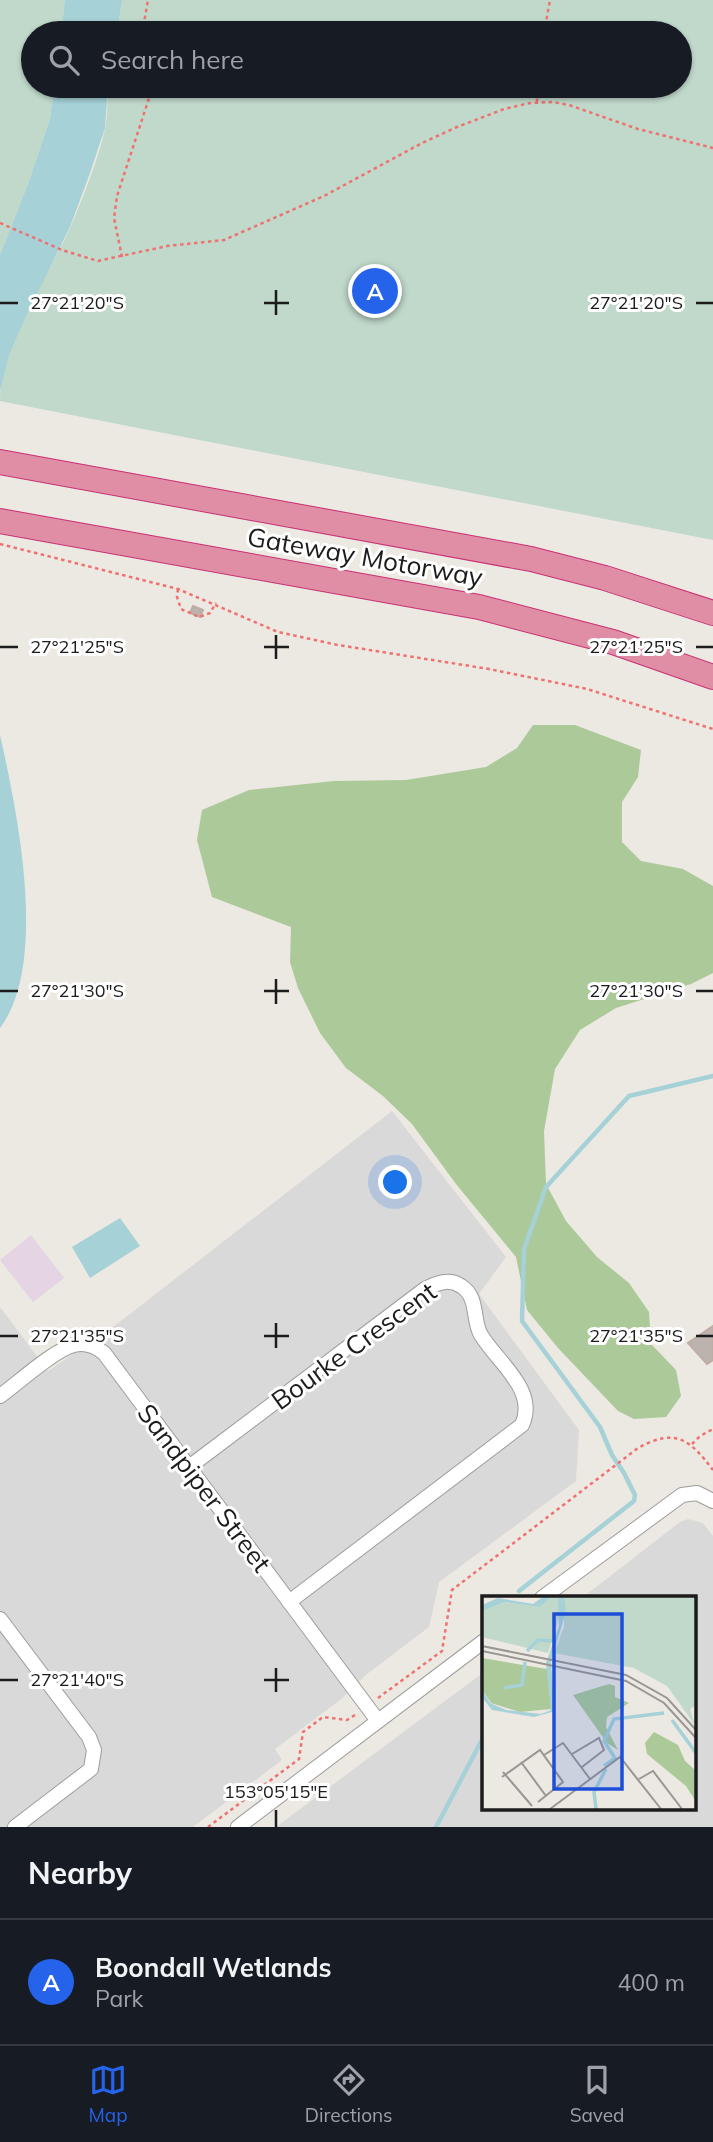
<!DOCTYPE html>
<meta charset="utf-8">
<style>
:root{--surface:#171b24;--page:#242831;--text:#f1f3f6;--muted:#9ea1a6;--line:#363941;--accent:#2563eb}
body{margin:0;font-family:Mulish,sans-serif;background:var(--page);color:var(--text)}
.you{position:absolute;left:396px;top:1183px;width:24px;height:24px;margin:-18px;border:5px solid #fff;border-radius:50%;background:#1a73e8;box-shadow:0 0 0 10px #1a73e833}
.badge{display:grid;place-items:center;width:46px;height:46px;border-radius:50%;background:var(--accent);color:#fff;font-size:23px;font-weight:700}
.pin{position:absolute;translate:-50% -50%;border:4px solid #fff;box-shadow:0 2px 7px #0006}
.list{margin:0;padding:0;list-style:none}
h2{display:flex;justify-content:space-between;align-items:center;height:91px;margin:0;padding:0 28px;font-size:30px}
h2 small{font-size:23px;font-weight:400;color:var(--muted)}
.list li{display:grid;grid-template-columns:46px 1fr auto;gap:21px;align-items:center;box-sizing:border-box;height:126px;padding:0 28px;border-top:2px solid var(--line)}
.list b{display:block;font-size:26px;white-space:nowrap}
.list p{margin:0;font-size:23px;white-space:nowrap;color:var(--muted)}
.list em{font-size:23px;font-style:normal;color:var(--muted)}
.icon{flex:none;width:38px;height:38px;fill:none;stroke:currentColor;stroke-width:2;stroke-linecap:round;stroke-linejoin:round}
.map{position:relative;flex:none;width:713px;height:1827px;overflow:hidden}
.search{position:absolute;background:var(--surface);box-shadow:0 2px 5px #0004;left:21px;right:21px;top:21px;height:77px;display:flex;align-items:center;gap:18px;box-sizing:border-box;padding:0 24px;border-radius:38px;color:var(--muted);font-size:26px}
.sheet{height:217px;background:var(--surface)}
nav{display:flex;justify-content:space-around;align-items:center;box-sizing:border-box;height:98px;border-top:2px solid var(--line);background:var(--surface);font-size:19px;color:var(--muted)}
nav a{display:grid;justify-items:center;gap:4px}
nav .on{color:var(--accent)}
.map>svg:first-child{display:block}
.residential{fill:#dad9d9}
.industrial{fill:#e5d4e4}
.forest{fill:#acc999}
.wetland{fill:#c0d9cb}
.water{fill:#a5d1d7}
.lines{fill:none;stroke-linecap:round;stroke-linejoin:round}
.stream{stroke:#a5d1d7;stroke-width:4.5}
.building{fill:#bcb3af;stroke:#bdada5;stroke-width:2}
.minor-casing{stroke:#9d9d9d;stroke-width:16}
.motorway-casing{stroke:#c93074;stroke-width:26}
.path{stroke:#ef7170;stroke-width:2.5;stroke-dasharray:3.5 3.5;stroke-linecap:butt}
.minor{stroke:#fff;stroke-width:14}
.motorway{stroke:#df8ea5;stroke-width:24}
.ticks{fill:none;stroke:#1c1c1c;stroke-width:2.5}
.labels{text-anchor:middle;stroke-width:6;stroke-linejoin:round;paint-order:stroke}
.street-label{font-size:26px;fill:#1c1c1c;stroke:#fff}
.inset-river{fill:none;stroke:#a5d1d7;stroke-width:3.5}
.inset-road{fill:none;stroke:#999693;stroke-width:2}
.view{fill:#1d4ed8;fill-opacity:0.15;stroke:#1d4ed8;stroke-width:3.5}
.inset-edge{fill:none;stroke:#1c1c1c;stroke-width:3.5}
.ticks-label{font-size:18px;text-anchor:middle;fill:#1c1c1c;stroke:#fff;stroke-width:6;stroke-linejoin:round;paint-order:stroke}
</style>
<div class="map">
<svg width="713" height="1827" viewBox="0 0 713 1827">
<rect width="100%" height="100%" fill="#ece8e2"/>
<g class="residential">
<path d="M392,1111L506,1257L479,1294L579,1430L576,1481L439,1582L429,1627L367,1674L340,1700L275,1749L282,1760L193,1827H0V1307L48,1371L117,1324Z"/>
<path d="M688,1519L703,1523L713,1536V1827H276L484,1672V1808H694V1598H582L680,1522Z"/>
</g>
<path class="industrial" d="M31,1235L64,1278L33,1302L0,1260Z"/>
<path class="forest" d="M533,725H575L641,750L638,777L622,802V842L641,861L683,869L713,886V973L691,984L616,1008L580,1030L555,1069L544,1131L546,1184L566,1221L597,1257L629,1283L649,1312L651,1344L676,1370L681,1396L666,1417L634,1419L618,1411L558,1348L527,1310L516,1257L456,1184L412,1124L383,1096L346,1068L320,1033L298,988L290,962L291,927L212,897L197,840L202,810L249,790L334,781L406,780L486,767L517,748Z"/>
<g class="wetland">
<path d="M0,0H65L61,33H33V86H54L50,119L28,184L0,255Z"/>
<path d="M122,0H713V540L0,401C0,343 48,277 71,226C83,197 98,160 105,129C108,115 107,100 108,86H680V33H117Z"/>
</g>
<g class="water">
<path d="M65,0H122L117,33H61Z"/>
<path d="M54,86H108L105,128L90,173L70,227L25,318L9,355L0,391V255L28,184L50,119Z"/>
<path d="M0,735C17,811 49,963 0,1028Z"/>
<path d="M120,1218L140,1246L90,1278L72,1247Z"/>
</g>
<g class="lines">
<g class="stream">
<path d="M519,1591L634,1501L635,1495L624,1473L612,1455L600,1427L522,1321L524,1249L546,1187L629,1096L713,1076"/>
<path d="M436,1827L484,1736"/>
</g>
</g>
<g class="building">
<path d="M193,606L203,610L200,617L190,613Z"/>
<path d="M713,1326V1360L707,1364L688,1343Z"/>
</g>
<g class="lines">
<g class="minor-casing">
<g id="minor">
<path d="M0,1396C18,1383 54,1350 74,1345C86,1342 95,1346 104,1353L378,1721"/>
<path d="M189,1467L425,1289C437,1283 449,1278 461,1286C479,1297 472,1320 481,1335C498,1363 538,1390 522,1425L289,1602"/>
<path d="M542,1598L682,1495L697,1493L713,1501"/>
<path d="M0,1619L89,1737L94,1750L91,1769L15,1827"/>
<path d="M238,1827L484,1641"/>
</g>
</g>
<g class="motorway-casing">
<g id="motorway">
<path d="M0,462L531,559L605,578L713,613"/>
<path d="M0,521L479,607L613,642L713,677"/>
</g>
</g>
<g class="path">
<path d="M145,33L144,23L148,0"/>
<path d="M544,33L550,0"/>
<path d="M537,102V86"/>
<path d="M0,223L62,250L98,261L167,246L224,240L324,196L422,143L457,127L504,109L530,103L553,102L569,105L638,129L713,148"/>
<path d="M122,257L114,218L117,196L153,86"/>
<path d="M0,544L178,589L278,632L338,645L489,669L587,689L713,729"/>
<path d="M178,589L177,597L181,609L199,617L210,613L216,603"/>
<path d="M692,1444L700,1436L713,1429"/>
<path d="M378,1698L442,1651L452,1590L638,1448C676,1427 690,1440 713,1470"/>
<path d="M208,1827L299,1759L303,1732L323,1717L347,1720L355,1715"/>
</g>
<use href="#minor" class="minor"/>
<use href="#motorway" class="motorway"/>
</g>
<path class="ticks" d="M276,290V315M0,303H18M264,303H289M696,303H713M276,635V659M0,647H18M264,647H289M696,647H713M276,979V1004M0,991H18M264,991H289M696,991H713M276,1323V1348M0,1336H18M264,1336H289M696,1336H713M276,1668V1692M0,1680H18M264,1680H289M276,1810V1827"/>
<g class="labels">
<g class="street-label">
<text transform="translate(365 557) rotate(10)" y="9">Gateway Motorway</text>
<text transform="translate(354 1346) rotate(-36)" y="9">Bourke Crescent</text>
<text transform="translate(204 1488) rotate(53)" y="9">Sandpiper Street</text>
</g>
</g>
<g transform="translate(482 1596)">
<rect width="214" height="214" fill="#ece8e2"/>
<path d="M0,62L65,73L69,113L38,116L9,107L0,93ZM127,88L133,90V101L147,107L125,121L124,131L136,154L125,147L91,99ZM172,136L196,149L203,165L213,174V204L204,190L165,158L163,147Z" fill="#acc999"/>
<path d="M70,0L76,1L79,15L66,57L0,41V15L23,6L58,11ZM82,0H213L214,109L208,113L213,129L185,90L152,72L72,57L82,31Z" fill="#c0d9cb"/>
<path d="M62,0H70L58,11L23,6L0,15V9L16,2L51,8ZM76,0H82L84,15L69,66L73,115L52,121L10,114L2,104L0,93L8,107L24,114L59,118L69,114L64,67L77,30Z" fill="#a5d1d7"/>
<path class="inset-river" d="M45,55L56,44L71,45M22,92L40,89L43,66M190,124L214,157M122,170L133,162L122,145L132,123L182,117M114,213L112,196L124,173"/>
<path class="inset-road" d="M0,50L144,79L185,102L214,134M0,55L144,85L182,107L214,142M90,158L117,142L122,154L100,171M62,159L81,147L108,183M39,166L64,200M21,176L50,210M20,181L58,154L81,186L56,206M157,183L171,175L200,213M68,213L138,161L179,213"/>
<path class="view" d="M72,18H140V193H72Z"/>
<rect width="214" height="214" class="inset-edge"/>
</g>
<g class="ticks-label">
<text x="77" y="309">27°21'20"S</text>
<text x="636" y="309">27°21'20"S</text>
<text x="77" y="653">27°21'25"S</text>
<text x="636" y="653">27°21'25"S</text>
<text x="77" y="997">27°21'30"S</text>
<text x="636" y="997">27°21'30"S</text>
<text x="77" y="1342">27°21'35"S</text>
<text x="636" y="1342">27°21'35"S</text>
<text x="77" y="1686">27°21'40"S</text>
<text x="276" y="1798">153°05'15"E</text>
</g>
</svg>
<div class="you"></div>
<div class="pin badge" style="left:375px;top:291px">A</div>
<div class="search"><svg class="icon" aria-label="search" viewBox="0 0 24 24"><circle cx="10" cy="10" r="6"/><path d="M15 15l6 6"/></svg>Search here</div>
</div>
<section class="sheet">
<h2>Nearby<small></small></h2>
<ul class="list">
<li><span class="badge">A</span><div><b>Boondall Wetlands</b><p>Park</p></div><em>400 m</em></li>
</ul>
</section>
<nav>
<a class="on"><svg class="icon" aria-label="map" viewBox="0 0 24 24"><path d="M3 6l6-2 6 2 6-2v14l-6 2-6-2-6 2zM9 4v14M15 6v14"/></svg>Map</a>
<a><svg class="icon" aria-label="directions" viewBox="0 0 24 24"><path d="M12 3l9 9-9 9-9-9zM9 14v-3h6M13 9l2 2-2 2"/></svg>Directions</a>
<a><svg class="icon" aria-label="saved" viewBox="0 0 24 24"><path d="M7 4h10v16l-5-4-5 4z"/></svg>Saved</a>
</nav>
